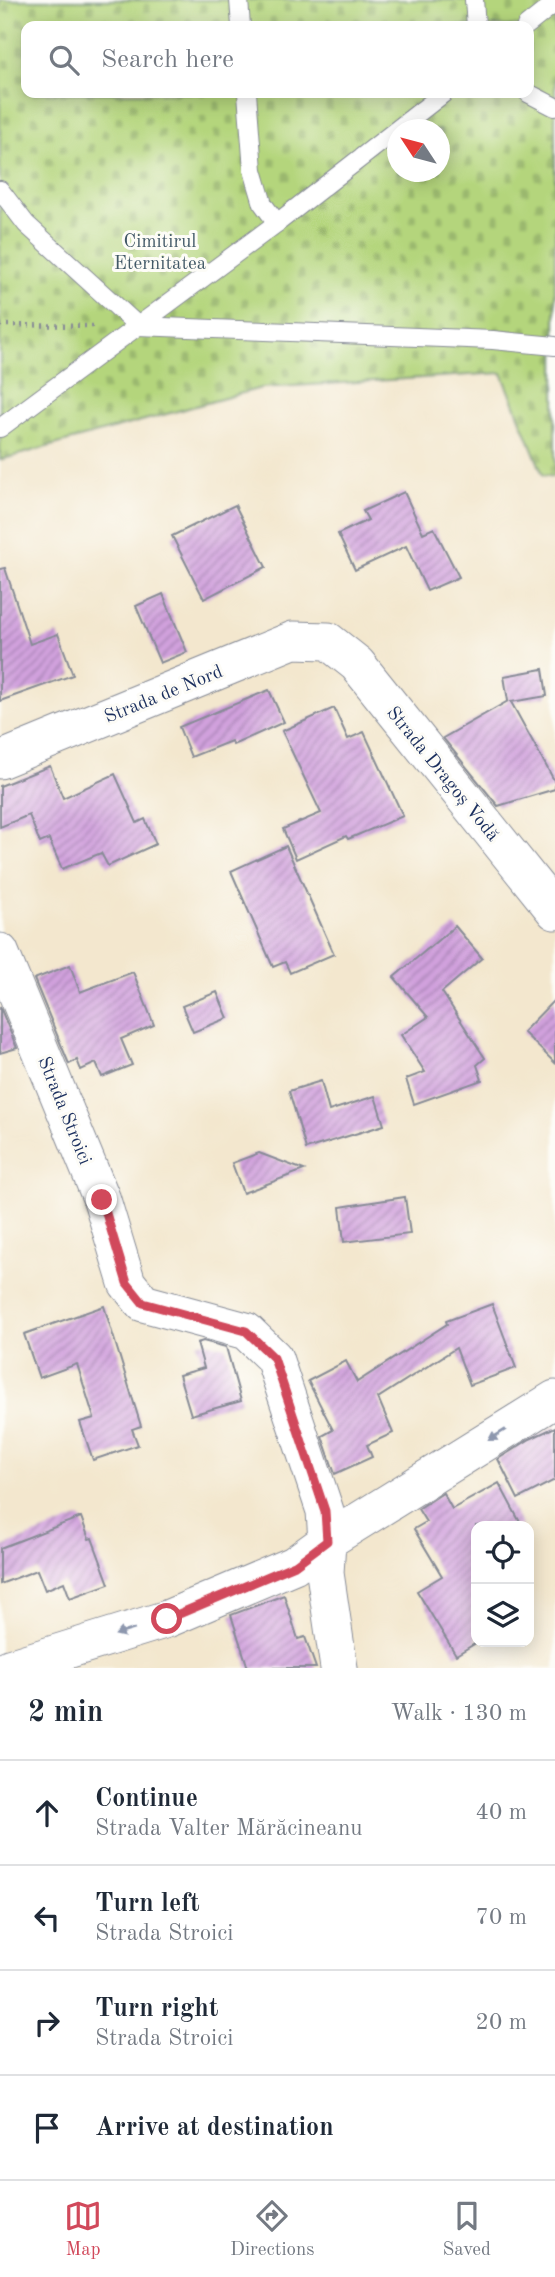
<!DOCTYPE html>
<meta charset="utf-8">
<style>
:root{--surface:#fff;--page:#f6f6f7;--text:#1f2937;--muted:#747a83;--line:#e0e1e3;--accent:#d1495b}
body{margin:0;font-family:"Old Standard TT",serif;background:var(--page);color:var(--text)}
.controls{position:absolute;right:21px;bottom:21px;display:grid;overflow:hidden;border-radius:14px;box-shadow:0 4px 18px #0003}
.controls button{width:63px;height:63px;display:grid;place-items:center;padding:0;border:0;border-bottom:2px solid var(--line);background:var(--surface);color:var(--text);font:35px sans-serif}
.compass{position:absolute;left:387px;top:119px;width:63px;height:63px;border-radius:50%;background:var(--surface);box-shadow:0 4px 18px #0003;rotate:306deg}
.stop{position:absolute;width:21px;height:21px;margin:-16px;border:5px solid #d1495b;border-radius:50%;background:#fff}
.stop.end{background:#d1495b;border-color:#fff;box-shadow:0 2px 7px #0008}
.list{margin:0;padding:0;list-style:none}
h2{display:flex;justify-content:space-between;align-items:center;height:91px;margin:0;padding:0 28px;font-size:30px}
h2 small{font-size:23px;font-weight:400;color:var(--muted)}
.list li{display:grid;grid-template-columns:46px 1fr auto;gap:21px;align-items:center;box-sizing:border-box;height:105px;padding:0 28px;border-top:2px solid var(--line)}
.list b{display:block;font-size:26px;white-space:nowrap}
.list p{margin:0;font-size:23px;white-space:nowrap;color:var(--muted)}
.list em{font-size:23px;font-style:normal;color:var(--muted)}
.icon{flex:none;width:38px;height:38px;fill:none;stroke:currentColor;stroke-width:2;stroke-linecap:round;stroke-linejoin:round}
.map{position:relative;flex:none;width:555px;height:1668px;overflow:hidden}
.search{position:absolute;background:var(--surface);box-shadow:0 4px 18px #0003;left:21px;right:21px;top:21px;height:77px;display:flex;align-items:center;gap:18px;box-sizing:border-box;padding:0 24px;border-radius:14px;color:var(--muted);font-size:26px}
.sheet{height:511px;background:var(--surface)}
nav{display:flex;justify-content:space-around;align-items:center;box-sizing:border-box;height:98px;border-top:2px solid var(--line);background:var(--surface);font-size:19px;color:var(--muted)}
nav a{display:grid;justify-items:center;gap:4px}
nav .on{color:var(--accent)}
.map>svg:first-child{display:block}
.cemetery{fill:url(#cemetery-stones);stroke:#68826d;stroke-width:2;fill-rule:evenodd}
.building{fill:url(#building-hatch)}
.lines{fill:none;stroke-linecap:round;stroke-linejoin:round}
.service-casing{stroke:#878b96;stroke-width:20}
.minor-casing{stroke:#878b96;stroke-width:39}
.path{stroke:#878b96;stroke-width:4.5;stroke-dasharray:2 5;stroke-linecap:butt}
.service{stroke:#fff;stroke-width:18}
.minor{stroke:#fff;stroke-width:37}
.oneway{fill:#8d97ae}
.route{stroke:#d1495b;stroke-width:9}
.labels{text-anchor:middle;stroke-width:6;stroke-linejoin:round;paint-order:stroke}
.park-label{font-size:19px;fill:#415866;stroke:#fdfcf7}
.street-label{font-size:19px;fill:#1b2f5e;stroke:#fdfcf7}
</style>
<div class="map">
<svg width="555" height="1668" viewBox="0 0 555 1668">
<defs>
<pattern id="cemetery-stones" width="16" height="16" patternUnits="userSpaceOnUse" patternTransform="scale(1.75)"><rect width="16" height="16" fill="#b4d57c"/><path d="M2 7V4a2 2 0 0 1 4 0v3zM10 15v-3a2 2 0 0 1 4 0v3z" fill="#9ab76e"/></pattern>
<pattern id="building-hatch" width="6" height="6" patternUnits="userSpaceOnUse" patternTransform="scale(1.75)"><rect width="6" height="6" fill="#d1a1dd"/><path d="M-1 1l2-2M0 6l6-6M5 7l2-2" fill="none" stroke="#a984b6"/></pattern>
</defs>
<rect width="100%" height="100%" fill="#fdfcf7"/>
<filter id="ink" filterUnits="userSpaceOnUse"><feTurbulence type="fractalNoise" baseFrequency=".0143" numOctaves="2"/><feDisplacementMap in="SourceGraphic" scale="14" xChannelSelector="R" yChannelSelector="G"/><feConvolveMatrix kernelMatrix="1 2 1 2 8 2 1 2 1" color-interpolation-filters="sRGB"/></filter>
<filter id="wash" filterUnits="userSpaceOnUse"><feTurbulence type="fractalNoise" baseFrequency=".00686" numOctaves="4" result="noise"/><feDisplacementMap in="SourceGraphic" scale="28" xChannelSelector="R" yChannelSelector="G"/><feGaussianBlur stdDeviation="1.57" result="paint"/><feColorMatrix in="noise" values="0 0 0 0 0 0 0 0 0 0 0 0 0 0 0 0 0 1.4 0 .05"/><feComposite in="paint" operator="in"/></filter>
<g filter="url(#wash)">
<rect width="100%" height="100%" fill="#f3e7ce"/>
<path class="cemetery" d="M0,0H555V477L543,475L502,373L261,388L0,460ZM26,26H529V93H26ZM398,130H440V172H398Z"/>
<g id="blocks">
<g class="building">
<path d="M404,492L423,533L434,528L459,577L427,591L406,546L355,570L338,534L368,520L363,511Z"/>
<path d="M235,505L266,567L204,599L172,536Z"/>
<path d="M5,568L30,644L58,634L73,675L0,701V569Z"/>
<path d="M163,594L187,652L160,663L136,606Z"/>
<path d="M543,669L547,696L511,702L555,782V789L498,806L443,738L508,701L504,676Z"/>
<path d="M269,690L284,722L233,745L231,741L191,757L179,727Z"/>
<path d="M334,708L348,739L364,732L403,816L348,839L346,836L296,859L283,829L321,813L282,731Z"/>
<path d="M50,766L63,798L115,774L137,823L145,819L156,844L108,866L101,853L62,869L49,839L40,843L29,815L0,827V786Z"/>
<path d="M286,846L334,954L290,973L285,962L273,967L231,871Z"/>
<path d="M455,926L482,958L442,992L485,1058L477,1065L482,1080L414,1104L406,1079L425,1072L401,1035L428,1017L394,977Z"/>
<path d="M70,965L80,992L133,972L154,1025L121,1039L132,1065L102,1077L96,1063L81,1070L77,1060L69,1064L34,979Z"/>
<path d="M217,992L228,1018L193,1032L182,1006Z"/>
<path d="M555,999V1063L523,1032Z"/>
<path d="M0,1007L17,1048L0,1053Z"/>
<path d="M321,1081L329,1111L375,1096L384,1125L306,1149L289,1091Z"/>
<path d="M259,1153L304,1170L243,1193L232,1163Z"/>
<path d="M405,1197L410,1234L344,1242L340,1207Z"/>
<path d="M492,1304L516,1368L470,1385L456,1348L378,1398L393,1433L367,1445L372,1457L335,1474L322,1436L333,1430L308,1381L346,1361L357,1382L447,1324L446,1321Z"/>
<path d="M104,1306L141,1426L132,1429L138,1445L93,1460L80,1422L94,1418L77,1364L39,1378L24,1334Z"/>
<path d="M203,1341L226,1347L241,1401L191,1415L179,1375L204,1368L197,1343Z"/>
<path d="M555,1427V1480L518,1499L498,1459L530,1439Z"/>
<path d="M499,1483L522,1526H476V1643L456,1655L417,1591L442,1576L414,1529L426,1522L418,1509L443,1493L452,1509Z"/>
<path d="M81,1517L89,1539L92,1538L109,1584L70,1598L64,1582L45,1590L37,1570L0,1584V1548Z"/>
<path d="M284,1595L298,1639L305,1637L316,1668H248L231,1615Z"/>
</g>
</g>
</g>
<g filter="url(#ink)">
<use href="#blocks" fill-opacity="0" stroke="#878b96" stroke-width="2"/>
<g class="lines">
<g class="service-casing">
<g id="service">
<path d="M239,0L241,26"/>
<path d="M474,0L476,26"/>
<path d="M526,26L555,3"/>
<path d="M247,93L253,170L263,204L277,223"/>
<path d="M528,93L555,107"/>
<path d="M0,190L26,224L138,326L493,340L555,346"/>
<path d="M0,428L277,223L444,93"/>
</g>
</g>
<g class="minor-casing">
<g id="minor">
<path d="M0,760L293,640L328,641L357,664L555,911"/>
<path d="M0,952L102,1200L127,1283L143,1303L246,1331L274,1358L325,1511L327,1541L325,1573L339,1668"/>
<path d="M9,1668L167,1619L294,1565L327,1541L555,1399"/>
</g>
</g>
<path class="path" d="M0,325L95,326"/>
<use href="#service" class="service"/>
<use href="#minor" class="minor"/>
</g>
<defs><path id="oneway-solid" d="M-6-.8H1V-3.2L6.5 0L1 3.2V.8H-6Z" transform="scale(1.75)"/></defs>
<g class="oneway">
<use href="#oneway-solid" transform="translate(497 1435) rotate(148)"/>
<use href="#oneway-solid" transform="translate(125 1632) rotate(163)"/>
</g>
</g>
<g class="lines" filter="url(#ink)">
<path class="route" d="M102,1200L127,1283L143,1303L246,1331L274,1358L325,1511L327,1541L295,1565L167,1619"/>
</g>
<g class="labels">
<g class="park-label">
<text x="160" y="247">Cimitirul<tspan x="160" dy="22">Eternitatea</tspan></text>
</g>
<g class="street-label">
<text transform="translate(163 693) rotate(-22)" y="7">Strada de Nord</text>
<text transform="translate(444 773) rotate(51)" y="7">Strada Dragoș Vodă</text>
<text transform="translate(66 1110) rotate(68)" y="7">Strada Stroici</text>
</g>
</g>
</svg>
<div class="controls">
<button><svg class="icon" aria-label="locate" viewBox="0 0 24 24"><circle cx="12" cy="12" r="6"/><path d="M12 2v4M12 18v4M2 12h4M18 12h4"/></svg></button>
<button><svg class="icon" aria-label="layers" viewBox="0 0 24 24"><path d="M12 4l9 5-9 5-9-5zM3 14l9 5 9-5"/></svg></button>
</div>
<svg class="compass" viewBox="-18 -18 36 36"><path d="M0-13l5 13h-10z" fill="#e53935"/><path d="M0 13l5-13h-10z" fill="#747a83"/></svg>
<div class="stop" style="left:167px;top:1619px"></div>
<div class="stop end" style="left:102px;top:1200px"></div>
<div class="search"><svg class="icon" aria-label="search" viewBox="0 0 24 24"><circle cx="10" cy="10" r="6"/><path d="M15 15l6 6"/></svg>Search here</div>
</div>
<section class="sheet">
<h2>2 min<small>Walk · 130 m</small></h2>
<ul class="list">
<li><svg class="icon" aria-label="ahead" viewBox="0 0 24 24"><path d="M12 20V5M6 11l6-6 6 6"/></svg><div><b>Continue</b><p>Strada Valter Mărăcineanu</p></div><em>40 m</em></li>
<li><svg class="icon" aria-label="left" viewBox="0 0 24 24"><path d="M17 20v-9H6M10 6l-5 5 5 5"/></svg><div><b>Turn left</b><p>Strada Stroici</p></div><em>70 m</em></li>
<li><svg class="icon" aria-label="right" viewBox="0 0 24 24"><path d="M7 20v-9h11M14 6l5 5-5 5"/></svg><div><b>Turn right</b><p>Strada Stroici</p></div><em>20 m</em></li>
<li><svg class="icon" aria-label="arrive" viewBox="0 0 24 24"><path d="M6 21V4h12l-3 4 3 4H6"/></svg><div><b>Arrive at destination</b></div></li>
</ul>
</section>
<nav>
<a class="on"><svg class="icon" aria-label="map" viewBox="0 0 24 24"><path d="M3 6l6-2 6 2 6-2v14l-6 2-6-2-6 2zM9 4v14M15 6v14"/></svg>Map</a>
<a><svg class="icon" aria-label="directions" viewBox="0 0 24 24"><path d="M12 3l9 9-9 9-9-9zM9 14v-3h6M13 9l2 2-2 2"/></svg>Directions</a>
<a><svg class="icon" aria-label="saved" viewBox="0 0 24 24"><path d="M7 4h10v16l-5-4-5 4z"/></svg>Saved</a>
</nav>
